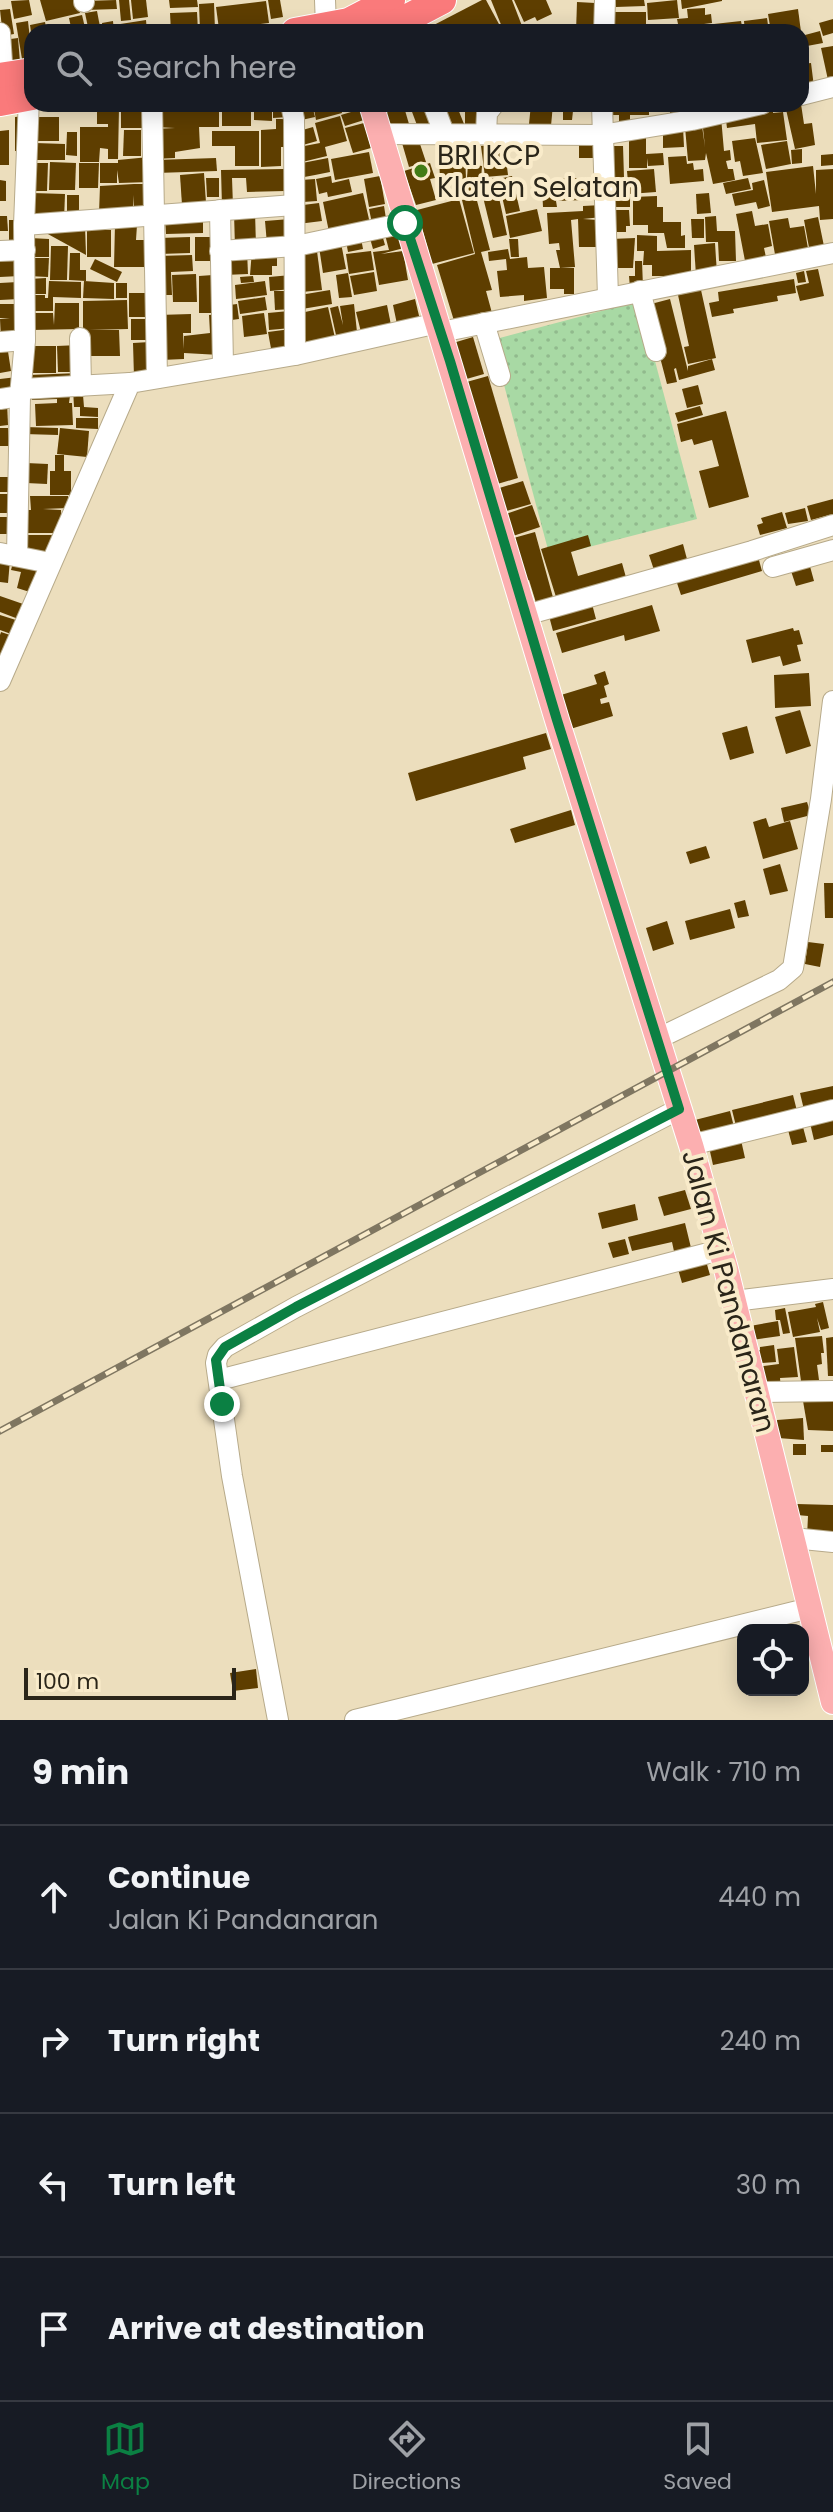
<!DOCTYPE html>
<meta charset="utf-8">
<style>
:root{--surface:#171b24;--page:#20242c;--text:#f1f3f6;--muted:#9ea1a6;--line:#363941;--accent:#0b8043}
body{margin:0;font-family:Poppins,sans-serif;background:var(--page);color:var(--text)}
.controls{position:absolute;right:24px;bottom:24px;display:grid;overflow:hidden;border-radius:16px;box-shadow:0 4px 20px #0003}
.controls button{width:72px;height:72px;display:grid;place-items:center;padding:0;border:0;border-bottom:2px solid var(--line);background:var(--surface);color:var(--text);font:40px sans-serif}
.scale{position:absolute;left:24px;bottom:20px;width:212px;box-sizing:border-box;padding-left:8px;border:4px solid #2a2519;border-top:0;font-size:22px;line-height:28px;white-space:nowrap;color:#2a2519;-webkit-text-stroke:6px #f9ebca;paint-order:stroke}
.stop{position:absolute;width:24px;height:24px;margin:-18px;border:6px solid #0b8043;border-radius:50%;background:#fff}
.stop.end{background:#0b8043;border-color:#fff;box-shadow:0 2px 8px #0008}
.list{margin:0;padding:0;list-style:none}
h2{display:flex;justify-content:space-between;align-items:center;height:104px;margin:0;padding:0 32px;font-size:34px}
h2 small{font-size:26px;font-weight:400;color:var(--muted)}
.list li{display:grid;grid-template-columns:52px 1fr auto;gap:24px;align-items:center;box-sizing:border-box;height:144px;padding:0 32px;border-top:2px solid var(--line)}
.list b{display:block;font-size:30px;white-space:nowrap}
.list p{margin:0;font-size:26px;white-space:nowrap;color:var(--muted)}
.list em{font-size:26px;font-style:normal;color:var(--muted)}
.icon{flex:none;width:44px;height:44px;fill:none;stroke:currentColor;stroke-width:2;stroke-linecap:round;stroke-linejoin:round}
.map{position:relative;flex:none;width:833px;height:1720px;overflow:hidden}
.search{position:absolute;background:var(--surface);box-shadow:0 4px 20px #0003;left:24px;right:24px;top:24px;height:88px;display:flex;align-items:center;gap:20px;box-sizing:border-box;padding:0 28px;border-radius:24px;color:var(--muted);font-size:30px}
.sheet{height:680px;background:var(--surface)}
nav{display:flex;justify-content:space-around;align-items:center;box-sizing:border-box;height:112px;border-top:2px solid var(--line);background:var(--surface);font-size:22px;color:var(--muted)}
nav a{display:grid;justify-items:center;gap:4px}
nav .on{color:var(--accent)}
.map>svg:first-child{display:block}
.grass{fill:url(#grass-dots)}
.building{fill:#5e3e00}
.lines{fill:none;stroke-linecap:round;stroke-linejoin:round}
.minor-casing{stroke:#b7aa8a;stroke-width:22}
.major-casing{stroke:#fff;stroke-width:26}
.highway-casing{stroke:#fff;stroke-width:30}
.minor{stroke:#fff;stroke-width:20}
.major{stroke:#fcafb0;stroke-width:24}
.highway{stroke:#fa7a7b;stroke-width:28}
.rail-casing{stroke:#7f7661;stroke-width:7}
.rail{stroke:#f9ebca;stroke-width:4;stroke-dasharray:12;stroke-linecap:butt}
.route{stroke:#0b8043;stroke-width:10}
.poi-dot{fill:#427c16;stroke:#f9ebca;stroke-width:3}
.labels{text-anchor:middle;stroke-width:8;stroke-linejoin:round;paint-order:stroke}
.poi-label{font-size:28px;fill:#2a2519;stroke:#f9ebca;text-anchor:start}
.street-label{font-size:28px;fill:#2a2519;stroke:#f9ebca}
</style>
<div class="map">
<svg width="833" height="1720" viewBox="0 0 833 1720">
<defs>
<pattern id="grass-dots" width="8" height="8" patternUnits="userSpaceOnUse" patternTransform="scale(2)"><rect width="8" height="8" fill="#a8d9a4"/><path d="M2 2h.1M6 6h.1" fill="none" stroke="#91ba8d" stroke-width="1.8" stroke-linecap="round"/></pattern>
</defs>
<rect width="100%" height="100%" fill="#ecdebd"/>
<path class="grass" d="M639,301L697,519L550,557L492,340Z"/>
<g class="building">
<path d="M29,0L32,15L14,19L11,1Z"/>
<path d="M40,0H77L80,13L46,21Z"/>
<path d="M116,0L117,9L85,10V1Z"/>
<path d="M119,0H129L131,20L121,21Z"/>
<path d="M131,0H146L148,17L133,19Z"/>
<path d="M169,0H197L198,7L170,8Z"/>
<path d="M268,0H280L283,17L271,19Z"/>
<path d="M482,0H486L500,26L488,32H433L430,27Z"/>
<path d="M491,0H512L522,26L504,32Z"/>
<path d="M514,0H546L552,14L537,21L535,17L524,22Z"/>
<path d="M616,0H644L645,6L616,7Z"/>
<path d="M677,0L679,18L648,20L647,3Z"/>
<path d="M681,0H722V1L682,9Z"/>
<path d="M266,1L269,23L219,29L216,7Z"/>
<path d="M577,2L595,3V32H576Z"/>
<path d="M214,3L215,30H200L199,4Z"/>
<path d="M705,8V15L711,14L712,23L696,25V32H670L669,24H678L677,19L688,18L687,9Z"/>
<path d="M10,9L14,34L3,36L0,10Z"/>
<path d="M798,9L801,32H771L768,14Z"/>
<path d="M97,11L101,32H89L85,13Z"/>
<path d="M197,12L198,31L171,32L170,13Z"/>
<rect x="614" y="12" width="32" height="20"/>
<path d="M82,15L86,32H72L69,18Z"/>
<path d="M767,18L769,32H745L744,21Z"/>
<path d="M833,19V33L823,36L819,23Z"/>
<path d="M146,20L147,32H116L114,25Z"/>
<path d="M28,21L32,58L22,59L16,23Z"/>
<path d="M113,21L114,32H103L102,23Z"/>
<path d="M741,21L743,32H715L714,24Z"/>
<path d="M45,22L47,32H31L30,25Z"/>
<path d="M557,24L560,32H536V31Z"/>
<path d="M713,25L714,32H701L700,26Z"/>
<path d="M820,31L823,43L807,46L805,35Z"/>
<path d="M18,38L20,62L4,63L3,40Z"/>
<path d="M833,46V79L828,80L821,48Z"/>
<path d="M811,63L814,87L801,89V64Z"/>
<path d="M174,104H219V127H199L200,148L175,152V158L154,159L153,129L175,128L154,127L153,105Z"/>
<rect x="222" y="104" width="29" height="22"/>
<path d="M273,104H288V117L273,118Z"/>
<path d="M313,104H340L342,113L316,120Z"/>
<path d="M409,104H431L439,126L420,133Z"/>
<path d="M437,104H462L440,112Z"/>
<path d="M531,104H553L551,126L529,124Z"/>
<rect x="574" y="104" width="24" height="5"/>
<path d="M610,104H649V115H630V124H619V115H610Z"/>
<path d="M652,104H683V115H670V107L653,108Z"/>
<path d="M686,104H722L687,114Z"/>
<path d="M801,104L804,124L812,123L815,145L795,149L785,105Z"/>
<path d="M148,105V128H121V106Z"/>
<path d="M312,105L315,117L297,121L294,109Z"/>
<rect x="465" y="106" width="16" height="22"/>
<path d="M119,107L118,159H108V149L100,148L99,162H80V127H108V124H97V108Z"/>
<path d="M254,107H272V121L254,120Z"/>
<path d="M404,107L409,124L387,131L382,114Z"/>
<path d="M361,109L364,120L345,126L341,115Z"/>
<path d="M458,109L464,124L444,131L439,115Z"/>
<path d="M773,109V113L783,112L787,140L757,143L755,124L727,128L725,113Z"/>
<path d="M563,110L573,111L572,120H563Z"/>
<path d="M25,116L26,151H15V117Z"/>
<path d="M340,116L347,141L325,147L327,156L298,163L299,147L320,143L315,123Z"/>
<rect x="31" y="117" width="28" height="24"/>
<path d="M721,117L724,151L730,150L731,160L726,161L728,169H733L735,180L713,184L706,153L705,160L688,161L685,127L702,126L705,147L702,119Z"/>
<path d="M276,119H290V147H281V166L261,167V130L276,129Z"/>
<path d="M364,123L371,148L353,153L345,128Z"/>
<path d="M313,127L317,141L303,145L299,131Z"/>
<path d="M683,127L684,147L663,148V128Z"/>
<path d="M9,130V165H0V131Z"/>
<path d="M124,130H141V156H123Z"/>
<path d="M212,131H259V166H235V146H212Z"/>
<path d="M67,132H77V156L66,155Z"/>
<path d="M646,135V154L663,153L664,165L648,166L647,158V168H629V136Z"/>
<path d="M418,138L426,162L409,167L402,143Z"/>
<path d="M755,138L763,173L743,176L740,161L735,162L732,141Z"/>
<path d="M599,140V158H579V141Z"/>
<path d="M787,141L791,164L766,169L761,145Z"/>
<path d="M35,143L65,144V160H35Z"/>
<path d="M504,143L508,175L485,177L481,146Z"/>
<path d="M608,146H623L624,178L609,179Z"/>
<path d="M802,149V163L792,164L791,150Z"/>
<path d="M369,152L373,173L335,180L331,159Z"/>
<path d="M465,153L466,179L440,180L439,154Z"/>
<path d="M833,154V165L821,166V155Z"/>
<path d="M686,156L687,164L693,163L694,170L703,169L704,181L670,184L668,157Z"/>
<path d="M149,157V182L119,183L117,170V183H100V163H118V160Z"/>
<path d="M216,158L217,171L156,173V160Z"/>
<path d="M328,158L330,172L315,175L314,173L315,175L299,178L297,164Z"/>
<path d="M50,162L76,163L75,190H49Z"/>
<path d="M29,163H48L47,191H28Z"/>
<path d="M79,163H99L98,188H79Z"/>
<path d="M430,163L435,178L430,179L436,200L416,205L404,171Z"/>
<path d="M468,164L482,166L481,179L467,178Z"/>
<path d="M813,166L816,194V170L833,169V219L820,220L819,206L772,212L766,172Z"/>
<path d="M284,169L285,191L247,192L246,178H232L233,206H222L221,170Z"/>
<path d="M654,169L656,192L629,194L627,171Z"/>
<path d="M204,173L206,203L182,205L180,175Z"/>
<path d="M331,176L332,183L349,179L352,192L328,197L327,192L319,194L316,179Z"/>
<path d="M380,176L385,204L369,207L364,179Z"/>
<path d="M512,176L520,211L506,214L498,179Z"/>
<path d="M206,178H219V197H207Z"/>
<path d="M496,178L498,190L480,193L478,180Z"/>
<path d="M577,178V189H584V200L556,201L557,207H543L542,187L553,186V179Z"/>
<path d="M748,178L751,189L726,194L723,183Z"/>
<path d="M315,179L317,201L303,202L301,180Z"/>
<path d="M0,180L6,181V201H0Z"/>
<path d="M476,180L479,194L464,197L461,183Z"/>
<path d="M609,180H625V192L609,193Z"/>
<path d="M764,180L770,206L758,209L756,202L735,206L732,194L753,190L752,183Z"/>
<path d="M134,184H149L150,210H134L133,195V212L99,213L100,186Z"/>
<path d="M32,193L65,194L64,220L32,219Z"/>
<path d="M363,193L371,228L330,237L323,202Z"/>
<path d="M498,193L507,235L493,238L483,197Z"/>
<path d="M709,193L711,213L697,214L696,194Z"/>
<rect x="608" y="194" width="22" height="13"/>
<rect x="67" y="195" width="12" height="24"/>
<path d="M657,196V207H663V222H681V236L685,235V248H667L664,233H648V225H633V197Z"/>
<path d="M476,197L490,250L481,252L492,290L486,291L492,313L455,324L437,265L475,254L462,200Z"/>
<path d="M459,199L474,253L432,264L417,210Z"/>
<path d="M319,203L322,221L298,224L295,206Z"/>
<path d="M602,205V217L583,219L598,220V247H579L578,219L571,220L575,267L560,268L556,250H560L559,243L549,244L547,213L583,211V206Z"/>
<path d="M384,206L387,225L373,228L369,209Z"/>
<path d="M537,209L542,231L510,238L506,216Z"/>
<path d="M610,210H629L630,226H626V232H613Z"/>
<path d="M255,211L256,247L235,248L234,212Z"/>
<path d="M752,211L755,226L768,224L772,246L764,248L767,262L746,266L736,214Z"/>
<path d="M0,216H7L8,231H0Z"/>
<path d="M716,216L717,231H735L736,261H719L718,242H706L705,217Z"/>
<path d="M818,217L825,251L810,253L804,220Z"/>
<path d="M203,218V233L166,234L165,219Z"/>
<path d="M788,218L790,228L804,226L809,254L776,260L769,221Z"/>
<path d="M290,219L292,242L267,244L265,221Z"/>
<path d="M691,219H704V238H692Z"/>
<rect x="9" y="220" width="9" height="27"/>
<path d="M115,224L137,225L136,240H149V267H114Z"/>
<path d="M85,226L86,255L37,228Z"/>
<path d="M398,227L404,248L381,254L403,251L408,280L379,285L373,252L389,250L384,231Z"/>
<rect x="87" y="230" width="24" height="27"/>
<path d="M381,231L385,245L373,249L369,235Z"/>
<path d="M637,235L657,236V251L691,250V276H652V265H643L644,251H637Z"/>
<path d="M190,237V253L159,254V238Z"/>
<rect x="195" y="237" width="23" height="24"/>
<path d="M30,238L49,239V257H30Z"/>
<path d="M361,238L363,249L348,252L346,241Z"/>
<path d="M635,238L633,268H611V239Z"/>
<path d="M509,239H518L519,257H511Z"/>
<path d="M341,243L346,269L323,273L319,247Z"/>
<path d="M715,243L717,274L696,276L694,245Z"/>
<path d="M51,246H68L67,280H50Z"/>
<path d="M508,249L510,259L527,257L528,268L544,267L547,298L524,301V295L500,297L497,271L507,270L506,259L489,261L488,252Z"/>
<path d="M252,250H277V266H272V275H250Z"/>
<path d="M247,251L248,274L224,275L223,252Z"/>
<path d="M317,251L322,290L302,292L298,253Z"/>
<path d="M371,251L374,270L349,274L346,254Z"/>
<path d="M70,253H80V270H86V281L69,280Z"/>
<path d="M192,255L193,271L171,272L172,295H158V256Z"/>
<path d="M18,258L20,276L0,277V260Z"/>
<path d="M28,258H49L48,277L28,276Z"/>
<path d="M95,259L122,272L117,282L90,269Z"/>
<path d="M635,261H642L643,287L630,288L629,276H635Z"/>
<path d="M550,268H574V294H564V289H550Z"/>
<path d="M818,269L824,296L800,301L796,286L809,283L806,271Z"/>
<path d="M804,271L806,282L798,283L796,273Z"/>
<path d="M374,272L377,291L354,295L350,276Z"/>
<path d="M348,273L352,297L339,298L336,275Z"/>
<path d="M196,274L197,302H173L172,275Z"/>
<path d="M213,275V313H199V276Z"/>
<path d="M291,275L292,289L270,291L269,277Z"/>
<path d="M253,276L254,282L241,283L240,277Z"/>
<path d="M46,278V294H29V279Z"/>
<path d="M794,279L796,293L777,296L778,301L733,309L734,313L712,317L709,303L719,301L718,292Z"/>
<path d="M49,281L81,282V298L53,297V311H29V295H45V298H48Z"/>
<path d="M84,281L114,283V299L83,298Z"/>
<path d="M265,281L267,295L236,299L235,285Z"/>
<path d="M18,282L19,299L0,300V283Z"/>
<rect x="116" y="283" width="11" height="15"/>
<path d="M330,290L332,304L302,309L300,295Z"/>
<path d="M701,290L716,358L688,364L684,347L689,346L678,295Z"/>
<path d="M274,291H292L293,309L275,310Z"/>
<rect x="129" y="293" width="21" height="24"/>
<path d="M265,297L267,310L240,314L238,301Z"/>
<path d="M415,299L421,324L398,329L393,305Z"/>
<path d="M670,299L688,371V366L712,359L715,370L679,380L676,368L674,369L677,382L667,384L656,342L651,304Z"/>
<path d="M127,300L128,329L89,330H119L120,356H83V301Z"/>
<path d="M55,303H79V329L31,330V313H53L54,325Z"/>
<path d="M0,304H15L22,337L1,339L0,319H10L0,318Z"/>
<path d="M237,304L239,319L224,321L222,306Z"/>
<path d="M354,304L357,332L336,335L330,308L338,306L343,325L340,306Z"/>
<path d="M387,305L392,330L362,336L356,312Z"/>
<path d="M328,307L335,338L303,346L296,314Z"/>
<path d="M289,311L291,328L269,330L268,313Z"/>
<path d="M264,313L267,334L244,337L242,316Z"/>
<path d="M191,314V333H183L184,349V336L210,333L209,315L219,314L220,355L184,353V359L161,360L158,315Z"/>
<path d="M131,319H151L152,340H131Z"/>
<path d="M291,329L294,350L272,354L268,332Z"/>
<path d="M473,337L484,374L463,380L453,343Z"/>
<path d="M150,342L151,376L134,377L133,343Z"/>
<path d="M7,345L11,371L0,373V346Z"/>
<path d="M79,345V372H58L57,346Z"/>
<rect x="31" y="346" width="25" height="27"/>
<path d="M79,373V384L30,386L29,375Z"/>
<path d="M488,376L518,478L494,485L463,383Z"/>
<path d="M17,377L19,393L0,395V379Z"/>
<path d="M698,385L703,404L687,408L682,389Z"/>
<path d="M71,389L69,403H72L73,425L36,426L35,404L57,403V399L32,400L31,390Z"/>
<path d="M73,389L83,395L84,407L98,408V417L80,416V407H74Z"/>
<path d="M0,402H7L8,425L0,426Z"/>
<path d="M700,406L703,415L678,422L675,413Z"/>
<path d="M726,411L749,497L709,508L699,471L719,466L712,440L694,445L692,439L681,442L677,424Z"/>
<path d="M76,418H98V429L76,428Z"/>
<path d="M25,427L58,428V435L24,434Z"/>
<path d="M0,428H8L9,446H0Z"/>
<path d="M60,428L89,431L87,457L57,454Z"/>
<path d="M55,455H64V471H71V495H50V471H55Z"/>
<path d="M26,463L48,464L47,484L26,483Z"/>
<rect x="0" y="477" width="14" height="15"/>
<path d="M523,481L531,504L503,512L496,489Z"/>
<rect x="0" y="494" width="15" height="19"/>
<path d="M30,496H68V508L43,509L61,510L62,533H21V510H31Z"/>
<path d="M833,499V514L811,520L807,506Z"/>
<path d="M532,505L540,527L510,537L503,515Z"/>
<path d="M805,508L808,521L788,524L785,513Z"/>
<path d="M782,512L787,528L760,535L757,525L763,523L761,518Z"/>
<rect x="0" y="517" width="14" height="17"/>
<path d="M535,532L554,601L537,606L529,580L522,582L510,539Z"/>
<path d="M20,535H54L47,556L20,555Z"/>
<path d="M588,535L591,546L571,552L578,576L622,563L627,581L556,597L541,549Z"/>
<path d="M683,544L688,563L655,573L649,555Z"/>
<path d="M757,553L762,571L681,595L675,577Z"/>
<path d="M0,559L10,560L8,583L0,582Z"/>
<path d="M14,559L40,565L33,593L17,588L21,572L11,570Z"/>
<path d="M808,559L814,581L796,586L789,565Z"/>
<path d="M0,596L26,605L21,620L0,612Z"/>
<path d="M592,604L596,619L553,631L549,616Z"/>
<path d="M652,605L660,631L625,641L624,635L562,653L556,633Z"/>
<path d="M0,615L19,621L14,635L0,630Z"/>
<path d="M793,628L794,631L799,630L803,644L797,645L801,661L783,666L780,656L752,663L746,640Z"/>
<path d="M1,632L13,636L0,658V635Z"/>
<path d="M605,671L609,684L604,686L607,697L600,699L601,704L609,702L613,716L567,730L561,695L597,684L594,675Z"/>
<path d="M809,673L811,706L775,708L774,675Z"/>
<path d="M800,710L811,746L786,754L775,717Z"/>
<path d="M747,726L754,753L730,760L722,733Z"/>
<path d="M546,733L551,749L523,757L526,769L416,801L408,773Z"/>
<path d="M807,802L811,815L784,822L781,808Z"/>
<path d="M571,810L575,825L515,843L510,829Z"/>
<path d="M766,818L769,827L790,821L798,849L763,859L753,822Z"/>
<path d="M706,846L710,858L690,864L686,852Z"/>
<path d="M780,864L788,891L770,895L763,869Z"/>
<path d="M824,883H833V918H825Z"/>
<path d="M745,900L749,916L738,918L734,903Z"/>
<path d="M730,909L735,928L690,940L685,921Z"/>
<path d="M667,921L674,944L653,951L646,928Z"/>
<path d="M808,942L824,944L820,967L805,964Z"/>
<path d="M833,1086V1108L805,1114L800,1093Z"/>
<path d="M793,1095L798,1115L737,1130L732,1110Z"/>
<path d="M730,1111L735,1131L700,1140L695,1120Z"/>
<path d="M833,1118V1135L814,1140L810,1123Z"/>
<path d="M803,1127L807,1142L792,1145L788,1130Z"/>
<path d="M741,1140L745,1158L713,1165L709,1147Z"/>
<path d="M685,1190L691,1209L664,1216L658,1197Z"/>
<path d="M635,1204L638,1220L602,1229L598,1213Z"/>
<path d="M685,1223L692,1252L675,1256L672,1242L632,1251L628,1237Z"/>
<path d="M625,1239L629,1254L613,1258L608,1243Z"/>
<path d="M706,1261L710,1275L682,1283L678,1269Z"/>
<path d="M823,1302L829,1328L821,1330L817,1318L820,1332L793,1337L788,1312L816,1307L815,1304Z"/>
<path d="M785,1308L790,1333L783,1334L780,1320H776L775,1310Z"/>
<path d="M778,1321L780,1336L752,1340L750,1326Z"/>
<path d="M822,1336L824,1353H821L822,1364L817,1365L819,1380L801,1381L795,1338Z"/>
<path d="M833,1337V1376H828L826,1338Z"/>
<path d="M774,1345L776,1362L762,1363V1360H757L756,1350H760V1347Z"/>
<path d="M794,1347L798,1377L780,1378L781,1389L760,1390L757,1367L779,1364L777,1349Z"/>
<path d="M803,1401H833V1431L808,1430Z"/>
<path d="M803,1418L804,1440L778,1438L777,1420Z"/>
<rect x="793" y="1444" width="13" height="11"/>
<rect x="821" y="1445" width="12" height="7"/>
<path d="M797,1504L833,1505V1538L807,1537L808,1516L797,1515Z"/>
<path d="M256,1669L258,1688L233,1691L230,1673Z"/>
</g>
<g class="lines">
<g class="minor-casing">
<g id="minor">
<path d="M84,0V2"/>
<path d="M325,0L326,26"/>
<path d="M604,32L605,0"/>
<path d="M0,33L3,77"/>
<path d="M801,95L833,87"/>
<path d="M152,104L157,378"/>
<path d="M291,104L294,119L295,355"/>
<path d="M433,104L444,133"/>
<path d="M602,104L608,297"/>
<path d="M380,134L601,135L692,120L762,104"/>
<path d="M486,134L487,113L494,104"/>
<path d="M220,210L223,365"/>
<path d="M24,225L294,205"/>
<path d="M0,251L25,250"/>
<path d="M220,251L296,246L405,223"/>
<path d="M640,291L656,351"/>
<path d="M484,323L500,376"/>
<path d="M441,332L833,253"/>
<path d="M80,338L81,386"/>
<path d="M0,342L25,340"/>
<path d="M22,389L130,383"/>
<path d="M0,399L20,396"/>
<path d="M0,553L50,563"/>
<path d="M17,556L20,396L25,340L24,225L29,97"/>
<path d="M773,567L833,550"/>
<path d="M526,615L752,551L833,525"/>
<path d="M0,681L130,383L295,355L438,323"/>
<path d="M657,1039L779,980L793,968L821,799L833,701"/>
<path d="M691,1145L833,1110"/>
<path d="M734,1301L833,1289"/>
<path d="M219,1380L720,1250"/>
<path d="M757,1392L833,1391"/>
<path d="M793,1538L833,1542"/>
<path d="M278,1720L232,1476L216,1363L218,1355L225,1347L296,1307L679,1109"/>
<path d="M355,1720L810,1608"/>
</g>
</g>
<g class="major-casing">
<path id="major" d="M371,104L557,720L691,1145L726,1269L833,1702"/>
</g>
<g class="highway-casing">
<g id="highway">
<path d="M295,32L349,22L391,0"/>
<path d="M381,32L442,0"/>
<path d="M0,77L32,72"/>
<path d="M0,102L32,96"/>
</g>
</g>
<use href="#minor" class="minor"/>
<use href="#major" class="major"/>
<use href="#highway" class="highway"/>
<g class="rail-casing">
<path id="rail" d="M0,1431L833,982"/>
</g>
<use href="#rail" class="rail"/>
</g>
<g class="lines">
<path class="route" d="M222,1404L216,1360L225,1347L296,1307L679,1109L557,720L450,361L405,223"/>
</g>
<circle class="poi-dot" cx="421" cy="171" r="8"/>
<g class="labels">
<g class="poi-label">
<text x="437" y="165">BRI KCP<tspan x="437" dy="32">Klaten Selatan</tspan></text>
</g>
<g class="street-label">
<text transform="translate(729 1291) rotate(75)" y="10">Jalan Ki Pandanaran</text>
</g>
</g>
</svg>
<div class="controls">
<button><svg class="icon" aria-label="locate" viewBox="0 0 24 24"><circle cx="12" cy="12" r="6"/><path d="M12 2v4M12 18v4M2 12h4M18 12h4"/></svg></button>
</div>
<div class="scale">100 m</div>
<div class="stop" style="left:405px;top:223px"></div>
<div class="stop end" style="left:222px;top:1404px"></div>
<div class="search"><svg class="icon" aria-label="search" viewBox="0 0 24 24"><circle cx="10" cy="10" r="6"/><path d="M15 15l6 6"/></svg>Search here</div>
</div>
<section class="sheet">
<h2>9 min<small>Walk · 710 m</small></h2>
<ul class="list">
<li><svg class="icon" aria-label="ahead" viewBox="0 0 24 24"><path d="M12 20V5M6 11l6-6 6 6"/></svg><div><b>Continue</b><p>Jalan Ki Pandanaran</p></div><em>440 m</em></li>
<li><svg class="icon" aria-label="right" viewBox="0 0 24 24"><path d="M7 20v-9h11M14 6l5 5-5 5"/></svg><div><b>Turn right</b></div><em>240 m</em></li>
<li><svg class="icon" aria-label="left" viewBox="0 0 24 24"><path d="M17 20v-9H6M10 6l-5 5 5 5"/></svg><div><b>Turn left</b></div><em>30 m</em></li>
<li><svg class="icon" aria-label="arrive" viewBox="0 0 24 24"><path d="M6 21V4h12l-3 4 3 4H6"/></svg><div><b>Arrive at destination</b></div></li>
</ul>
</section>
<nav>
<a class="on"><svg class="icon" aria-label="map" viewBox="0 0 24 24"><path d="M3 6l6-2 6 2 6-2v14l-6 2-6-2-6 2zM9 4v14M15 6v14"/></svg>Map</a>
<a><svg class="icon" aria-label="directions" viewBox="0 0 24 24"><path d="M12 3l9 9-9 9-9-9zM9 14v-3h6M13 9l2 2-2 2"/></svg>Directions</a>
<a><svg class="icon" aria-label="saved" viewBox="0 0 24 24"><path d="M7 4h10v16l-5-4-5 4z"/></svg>Saved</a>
</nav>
